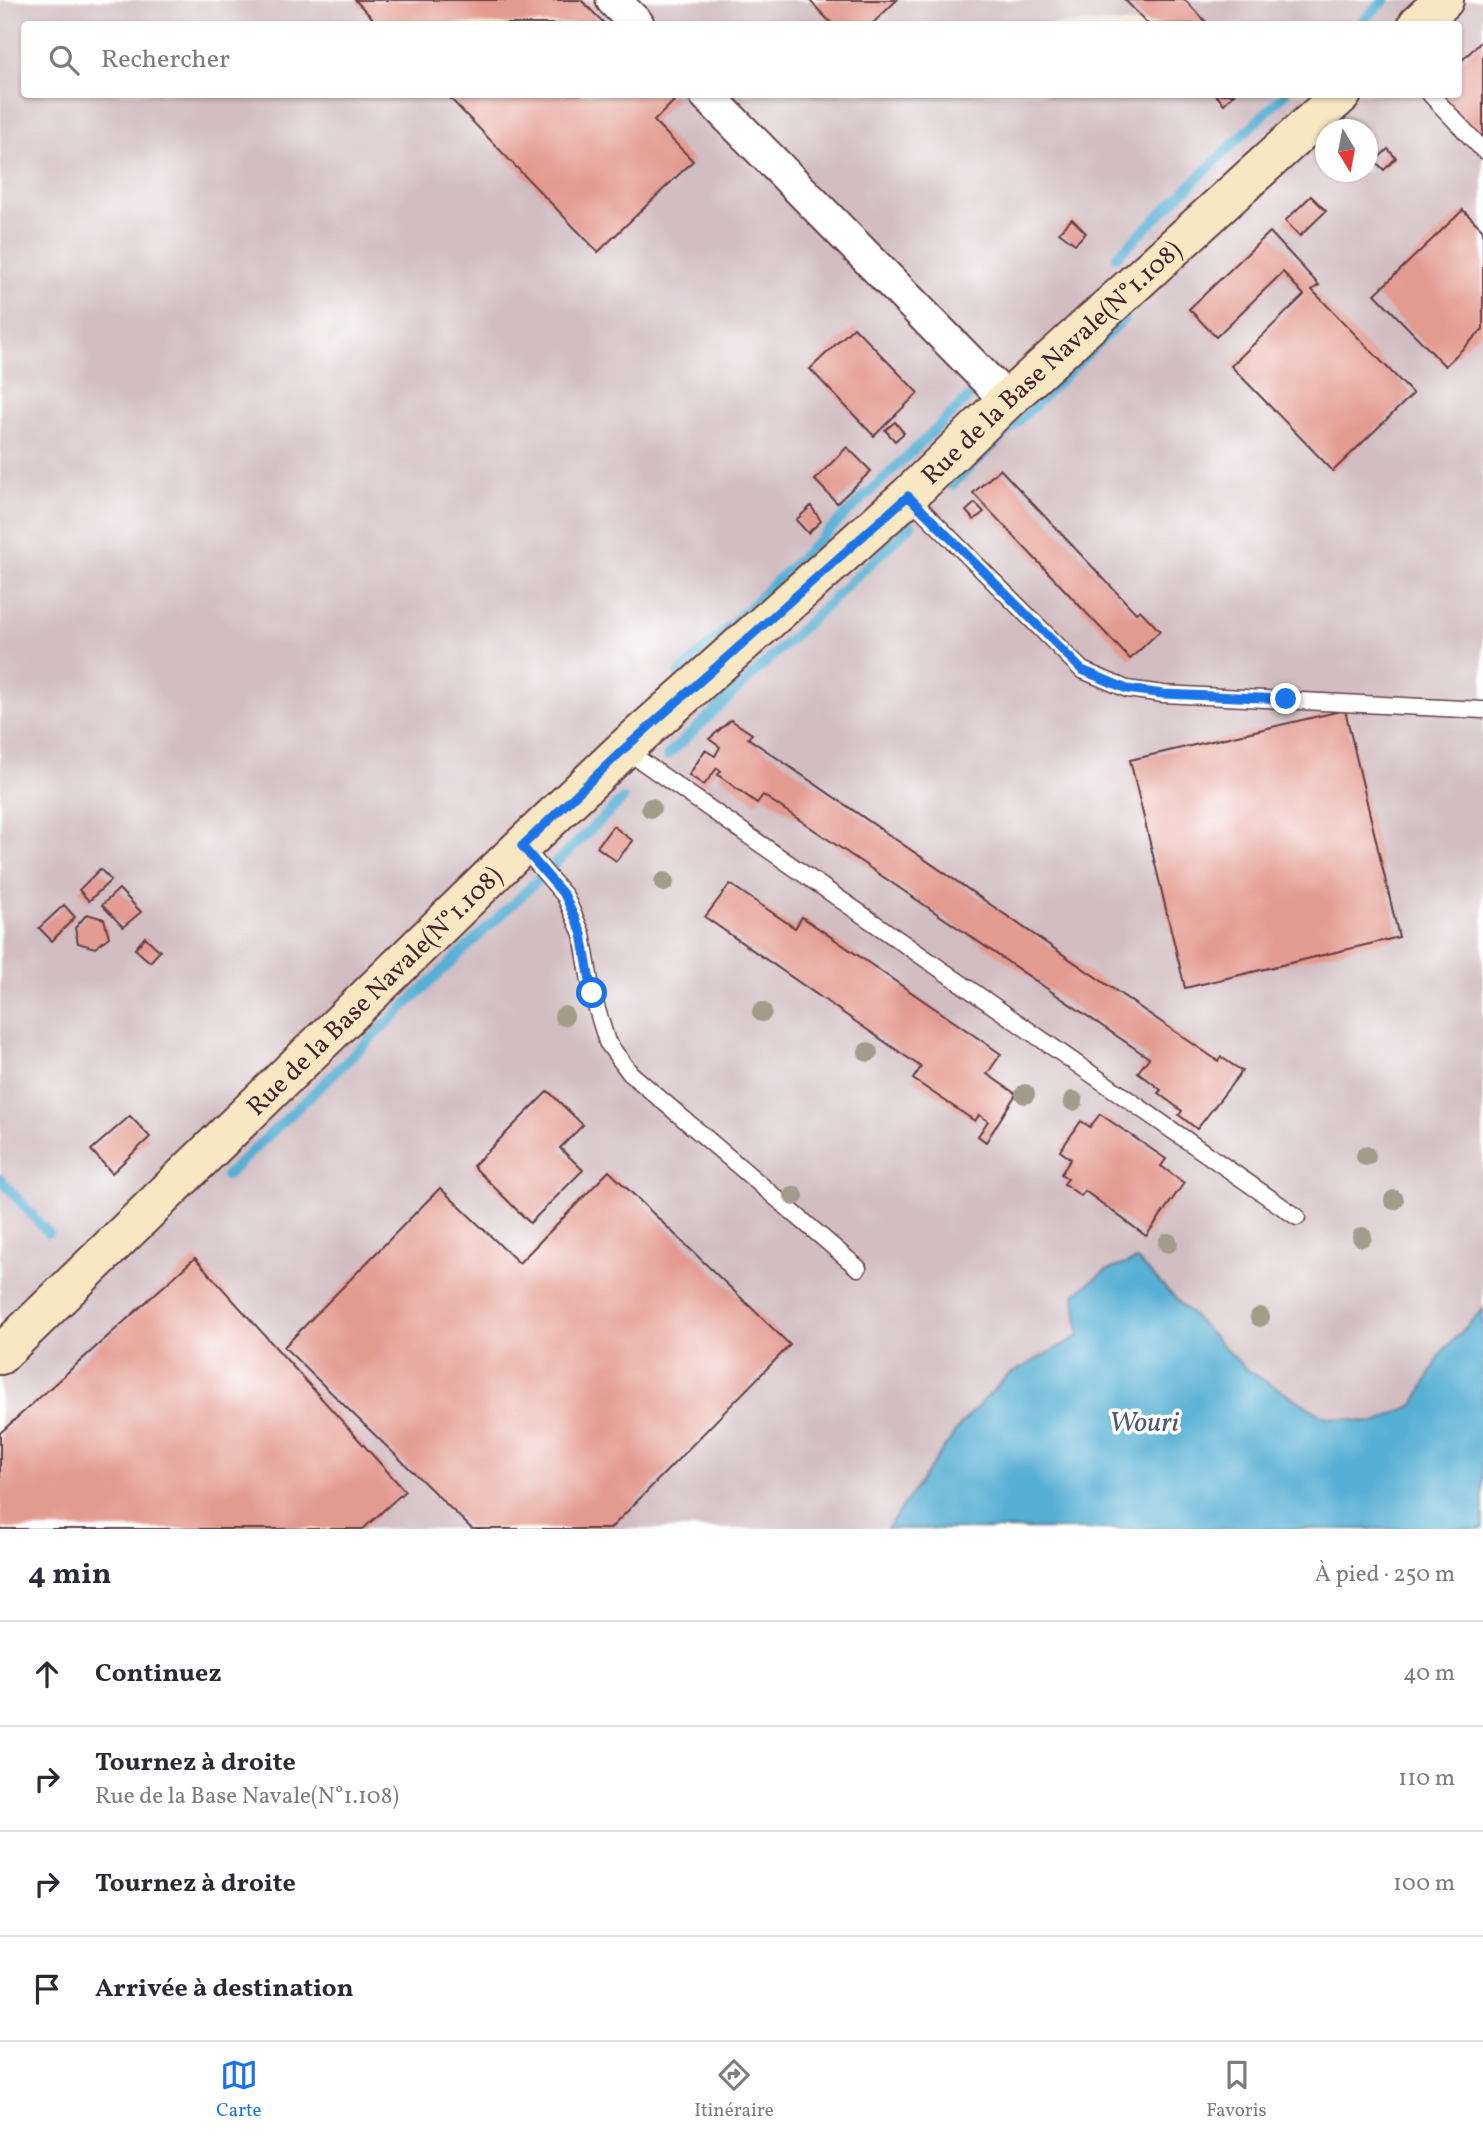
<!DOCTYPE html>
<html lang="fr">
<meta charset="utf-8">
<style>
:root{--surface:#fff;--page:#f2f2f3;--text:#2b2b33;--muted:#7c7c81;--line:#e1e1e2;--accent:#1a73e8}
body{margin:0;font-family:Vollkorn,serif;background:var(--page);color:var(--text)}
.compass{position:absolute;left:1315px;top:119px;width:63px;height:63px;border-radius:50%;background:var(--surface);box-shadow:0 2px 5px #0004;rotate:170deg}
.stop{position:absolute;width:21px;height:21px;margin:-16px;border:5px solid #1a73e8;border-radius:50%;background:#fff}
.stop.end{background:#1a73e8;border-color:#fff;box-shadow:0 2px 7px #0008}
.list{margin:0;padding:0;list-style:none}
h2{display:flex;justify-content:space-between;align-items:center;height:91px;margin:0;padding:0 28px;font-size:30px}
h2 small{font-size:23px;font-weight:400;color:var(--muted)}
.list li{display:grid;grid-template-columns:46px 1fr auto;gap:21px;align-items:center;box-sizing:border-box;height:105px;padding:0 28px;border-top:2px solid var(--line)}
.list b{display:block;font-size:26px;white-space:nowrap}
.list p{margin:0;font-size:23px;white-space:nowrap;color:var(--muted)}
.list em{font-size:23px;font-style:normal;color:var(--muted)}
.icon{flex:none;width:38px;height:38px;fill:none;stroke:currentColor;stroke-width:2;stroke-linecap:round;stroke-linejoin:round}
.map{position:relative;flex:none;width:1483px;height:1529px;overflow:hidden}
.search{position:absolute;background:var(--surface);box-shadow:0 2px 5px #0004;left:21px;right:21px;top:21px;height:77px;display:flex;align-items:center;gap:18px;box-sizing:border-box;padding:0 24px;border-radius:7px;color:var(--muted);font-size:26px}
.sheet{height:511px;background:var(--surface)}
nav{display:flex;justify-content:space-around;align-items:center;box-sizing:border-box;height:98px;border-top:2px solid var(--line);background:var(--surface);font-size:19px;color:var(--muted)}
nav a{display:grid;justify-items:center;gap:4px}
nav .on{color:var(--accent)}
.map>svg:first-child{display:block}
.industrial{fill:#d2bec2;fill-rule:evenodd}
.water{fill:#56afd4;stroke:#506780;stroke-width:2}
.lines{fill:none;stroke-linecap:round;stroke-linejoin:round}
.stream{stroke:#56afd4;stroke-width:10}
.building{fill:#e39a8f}
.lane-casing{stroke:#643d45;stroke-width:19}
.street-casing{stroke:#643d45;stroke-width:37}
.secondary-casing{stroke:#643d45;stroke-width:42}
.lane{stroke:#fff;stroke-width:16}
.street{stroke:#fff;stroke-width:33}
.secondary{stroke:#f7e8c3;stroke-width:38}
.tree{fill:#a49b8a}
.route{stroke:#1a73e8;stroke-width:9}
.labels{text-anchor:middle;stroke-width:7;stroke-linejoin:round;paint-order:stroke}
.street-label{font-size:26px;fill:#4a1f2b;stroke:#fff}
.water-label{font-size:28px;font-style:italic;fill:#4f596f;stroke:#fff}
</style>
<div class="map">
<svg width="1483" height="1529" viewBox="0 0 1483 1529">
<rect width="100%" height="100%" fill="#fff"/>
<filter id="ink" filterUnits="userSpaceOnUse"><feTurbulence type="fractalNoise" baseFrequency=".0143" numOctaves="2"/><feDisplacementMap in="SourceGraphic" scale="14" xChannelSelector="R" yChannelSelector="G"/><feConvolveMatrix kernelMatrix="1 2 1 2 8 2 1 2 1" color-interpolation-filters="sRGB"/></filter>
<filter id="wash" filterUnits="userSpaceOnUse"><feTurbulence type="fractalNoise" baseFrequency=".00686" numOctaves="4" result="noise"/><feDisplacementMap in="SourceGraphic" scale="28" xChannelSelector="R" yChannelSelector="G"/><feGaussianBlur stdDeviation="1.57" result="paint"/><feColorMatrix in="noise" values="0 0 0 0 0 0 0 0 0 0 0 0 0 0 0 0 0 1.4 0 .05"/><feComposite in="paint" operator="in"/></filter>
<g filter="url(#wash)">
<rect width="100%" height="100%" fill="#f7e9d6"/>
<path class="industrial" d="M0,0H1483V1309L1442,1352L1414,1405L1374,1423L1322,1416L1246,1369L1137,1260L1079,1336L1008,1375L961,1424L887,1529H0ZM24,24H1458V94H24ZM1326,130H1368V172H1326Z"/>
<path class="water" d="M1137,1260L1246,1369L1323,1416L1374,1423L1414,1405L1442,1352L1483,1309V1529H887L961,1424L1008,1375L1079,1336L1075,1294L1105,1271Z"/>
<g class="lines">
<g class="stream">
<path d="M1359,24L1385,0"/>
<path d="M1116,257L1285,94"/>
<path d="M952,485L1124,319"/>
<path d="M678,675L971,395"/>
<path d="M667,756L911,525"/>
<path d="M226,1176L623,799"/>
<path d="M0,1179L48,1233"/>
</g>
</g>
<g id="blocks">
<g class="building">
<path d="M355,0H581L605,24H378Z"/>
<path d="M809,0H897L872,24H832Z"/>
<path d="M1125,0H1185L1208,24H1148Z"/>
<path d="M1483,40V142L1438,94H1458V64Z"/>
<path d="M446,94H672L676,99L654,121L693,161L598,252Z"/>
<path d="M1215,94H1234L1224,104Z"/>
<path d="M1388,149L1396,158L1384,170L1375,161Z"/>
<path d="M1311,196L1326,211L1300,236L1285,221Z"/>
<path d="M1463,210L1483,230V329L1445,366L1375,294Z"/>
<path d="M1072,219L1086,233L1075,244L1059,232Z"/>
<path d="M1270,232L1319,285L1312,290L1413,394L1333,471L1231,366L1304,295L1283,272L1216,337L1189,309Z"/>
<path d="M854,327L918,393L874,436L810,369Z"/>
<path d="M895,422L904,433L895,441L885,430Z"/>
<path d="M847,447L871,471L837,503L815,480Z"/>
<path d="M1000,469L1136,613L1140,610L1160,631L1130,659L973,493Z"/>
<path d="M975,503L984,512L974,520L966,511Z"/>
<path d="M811,506L821,521L808,533L796,520Z"/>
<path d="M1345,710L1399,937L1185,988L1130,760Z"/>
<path d="M731,720L752,734L748,738L1218,1061L1221,1057L1242,1071L1197,1129L1179,1115L1182,1111L1158,1093L1161,1090L1138,1072L1149,1058L763,795L757,803L718,775L721,771L717,768L704,785L689,775L705,750L715,756L720,747L709,739Z"/>
<path d="M613,826L633,841L616,861L597,847Z"/>
<path d="M100,869L111,880L89,901L79,890Z"/>
<path d="M730,884L795,928L802,917L1001,1054L987,1074L1016,1094L986,1142L978,1136L988,1121L979,1115L975,1121L913,1079L921,1067L705,917Z"/>
<path d="M119,889L141,912L123,927L102,905Z"/>
<path d="M64,905L75,917L52,941L39,928Z"/>
<path d="M87,914L104,919L109,937L95,948L78,943L75,928Z"/>
<path d="M145,937L160,951L150,962L135,949Z"/>
<path d="M548,1091L583,1125L560,1148L583,1170L530,1223L473,1166Z"/>
<path d="M1100,1114L1166,1159L1161,1166L1184,1183L1146,1236L1085,1191L1081,1196L1064,1184L1068,1179L1061,1174L1071,1159L1060,1151L1081,1121L1090,1127Z"/>
<path d="M130,1116L150,1137L112,1173L91,1150Z"/>
<path d="M609,1171L790,1345L610,1529H472L284,1347L440,1188L519,1263Z"/>
<path d="M195,1258L405,1491L363,1529H0V1433Z"/>
</g>
</g>
</g>
<g filter="url(#ink)">
<use href="#blocks" fill-opacity="0" stroke="#643d45" stroke-width="2"/>
<g class="lines">
<g class="lane-casing">
<g id="lane">
<path d="M1430,94L1483,150"/>
<path d="M908,496L1082,670L1127,689L1163,694L1483,710"/>
<path d="M624,749L1297,1217"/>
<path d="M522,846L565,896L582,934L592,993L607,1042L630,1073L858,1268"/>
</g>
</g>
<g class="street-casing">
<g id="street">
<path d="M613,0L637,24"/>
<path d="M706,94L1007,400"/>
</g>
</g>
<g class="secondary-casing">
<g id="secondary">
<path d="M1418,24L1444,0"/>
<path id="s1" d="M0,1355L522,846L624,749L908,496L1007,400L1342,94"/>
</g>
</g>
<use href="#lane" class="lane"/>
<use href="#street" class="street"/>
<use href="#secondary" class="secondary"/>
</g>
<g class="tree">
<circle cx="651" cy="808" r="10"/>
<circle cx="664" cy="882" r="10"/>
<circle cx="762" cy="1012" r="10"/>
<circle cx="564" cy="1016" r="10"/>
<circle cx="868" cy="1052" r="10"/>
<circle cx="1025" cy="1094" r="10"/>
<circle cx="1073" cy="1101" r="10"/>
<circle cx="1366" cy="1156" r="10"/>
<circle cx="794" cy="1196" r="10"/>
<circle cx="1394" cy="1200" r="10"/>
<circle cx="1362" cy="1237" r="10"/>
<circle cx="1168" cy="1243" r="10"/>
<circle cx="1260" cy="1317" r="10"/>
</g>
</g>
<g class="lines" filter="url(#ink)">
<path class="route" d="M592,993L582,934L565,896L522,846L624,749L908,496L1082,670L1127,689L1163,694L1286,699"/>
</g>
<g class="labels">
<g class="street-label">
<text dy="9" stroke="none"><textPath href="#s1" startOffset="1446">Rue de la Base Navale(N°1.108)</textPath></text>
<text dy="9" stroke="none"><textPath href="#s1" startOffset="522">Rue de la Base Navale(N°1.108)</textPath></text>
</g>
<g class="water-label">
<text x="1144" y="1431">Wouri</text>
</g>
</g>
</svg>
<svg class="compass" viewBox="-18 -18 36 36"><path d="M0-13l5 13h-10z" fill="#e53935"/><path d="M0 13l5-13h-10z" fill="#7c7c81"/></svg>
<div class="stop" style="left:592px;top:993px"></div>
<div class="stop end" style="left:1286px;top:699px"></div>
<div class="search"><svg class="icon" aria-label="search" viewBox="0 0 24 24"><circle cx="10" cy="10" r="6"/><path d="M15 15l6 6"/></svg>Rechercher</div>
</div>
<section class="sheet">
<h2>4 min<small>À pied · 250 m</small></h2>
<ul class="list">
<li><svg class="icon" aria-label="ahead" viewBox="0 0 24 24"><path d="M12 20V5M6 11l6-6 6 6"/></svg><div><b>Continuez</b></div><em>40 m</em></li>
<li><svg class="icon" aria-label="right" viewBox="0 0 24 24"><path d="M7 20v-9h11M14 6l5 5-5 5"/></svg><div><b>Tournez à droite</b><p>Rue de la Base Navale(N°1.108)</p></div><em>110 m</em></li>
<li><svg class="icon" aria-label="right" viewBox="0 0 24 24"><path d="M7 20v-9h11M14 6l5 5-5 5"/></svg><div><b>Tournez à droite</b></div><em>100 m</em></li>
<li><svg class="icon" aria-label="arrive" viewBox="0 0 24 24"><path d="M6 21V4h12l-3 4 3 4H6"/></svg><div><b>Arrivée à destination</b></div></li>
</ul>
</section>
<nav>
<a class="on"><svg class="icon" aria-label="map" viewBox="0 0 24 24"><path d="M3 6l6-2 6 2 6-2v14l-6 2-6-2-6 2zM9 4v14M15 6v14"/></svg>Carte</a>
<a><svg class="icon" aria-label="directions" viewBox="0 0 24 24"><path d="M12 3l9 9-9 9-9-9zM9 14v-3h6M13 9l2 2-2 2"/></svg>Itinéraire</a>
<a><svg class="icon" aria-label="saved" viewBox="0 0 24 24"><path d="M7 4h10v16l-5-4-5 4z"/></svg>Favoris</a>
</nav>
